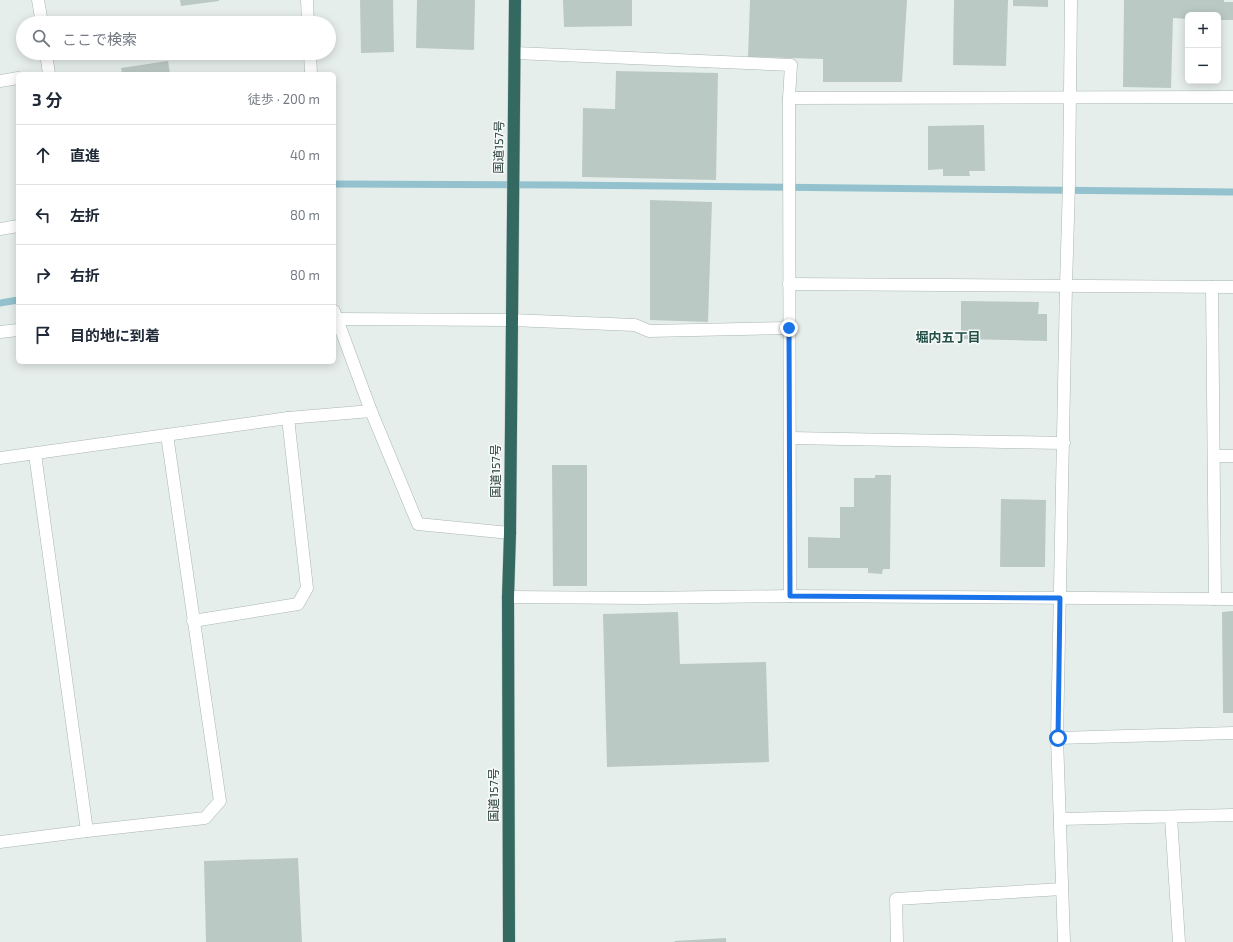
<!DOCTYPE html>
<html lang="ja">
<meta charset="utf-8">
<style>
:root{--surface:#fff;--page:#f6f6f7;--text:#1f2937;--muted:#747a83;--line:#e0e1e3}
body{margin:0;font-family:"Exo 2","Noto Sans JP",sans-serif;background:var(--page);color:var(--text)}
.controls{position:absolute;right:12px;top:12px;display:grid;overflow:hidden;border-radius:6px;box-shadow:0 2px 10px #0003}
.controls button{width:36px;height:36px;display:grid;place-items:center;padding:0;border:0;border-bottom:1px solid var(--line);background:var(--surface);color:var(--text);font:20px sans-serif}
.stop{position:absolute;width:12px;height:12px;margin:-9px;border:3px solid #1a73e8;border-radius:50%;background:#fff}
.stop.end{background:#1a73e8;border-color:#fff;box-shadow:0 1px 4px #0008}
.list{margin:0;padding:0;list-style:none}
h2{display:flex;justify-content:space-between;align-items:center;height:52px;margin:0;padding:0 16px;font-size:17px}
h2 small{font-size:13px;font-weight:400;color:var(--muted)}
.list li{display:grid;grid-template-columns:26px 1fr auto;gap:12px;align-items:center;box-sizing:border-box;height:60px;padding:0 16px;border-top:1px solid var(--line)}
.list b{display:block;font-size:15px;white-space:nowrap}
.list em{font-size:13px;font-style:normal;color:var(--muted)}
.icon{flex:none;width:22px;height:22px;fill:none;stroke:currentColor;stroke-width:2;stroke-linecap:round;stroke-linejoin:round}
.map{position:relative;flex:none;width:1233px;height:942px;overflow:hidden}
.search{position:absolute;background:var(--surface);box-shadow:0 2px 10px #0003;left:16px;top:16px;width:320px;height:44px;display:flex;align-items:center;gap:10px;box-sizing:border-box;padding:0 14px;border-radius:22px;color:var(--muted);font-size:15px}
.panel{position:absolute;background:var(--surface);box-shadow:0 2px 10px #0003;left:16px;top:72px;width:320px;height:292px;border-radius:6px}
.map>svg:first-child{display:block}
.lines{fill:none;stroke-linecap:round;stroke-linejoin:round}
.stream{stroke:#93c2ce;stroke-width:7}
.building{fill:#bbc9c4}
.minor-casing{stroke:#a9b6b2;stroke-width:13}
.highway-casing{stroke:#c2c9c8;stroke-width:13}
.minor{stroke:#fff;stroke-width:12}
.highway{stroke:#346961;stroke-width:12}
.route{stroke:#1a73e8;stroke-width:5}
.labels{text-anchor:middle;stroke-width:3;stroke-linejoin:round;paint-order:stroke}
.street-label{font-size:12px;fill:#263f3a;stroke:#f7faf9}
.neighbourhood-label{font-size:13px;font-weight:bold;fill:#235048;stroke:#f7faf9}
</style>
<div class="map">
<svg width="1233" height="942" viewBox="0 0 1233 942">
<rect width="100%" height="100%" fill="#e6eeeb"/>
<g class="lines">
<g class="stream">
<path d="M334,184L562,185L1233,192"/>
<path d="M0,303L18,300"/>
</g>
</g>
<g class="building">
<path d="M180,0H219V1L181,6Z"/>
<path d="M360,0H393L394,52L361,53Z"/>
<path d="M417,0H475L474,50L416,48Z"/>
<path d="M563,0H632V26L564,27Z"/>
<path d="M750,0H907L902,82H823V59L748,57Z"/>
<path d="M954,0H1008L1006,66L953,65Z"/>
<path d="M1013,0H1048V7L1013,6Z"/>
<path d="M1124,0H1224V2H1233V20H1218V15H1188V19L1173,18L1171,88L1123,87Z"/>
<path d="M168,61L170,74H122L121,68Z"/>
<path d="M616,71L718,73L716,180L582,177L583,108L615,109Z"/>
<path d="M984,125L985,171H969L970,176H943V169L928,170V126Z"/>
<path d="M650,200L712,202L708,322L650,320Z"/>
<path d="M961,301L1039,302L1038,314H1047V341L961,339Z"/>
<path d="M552,465H587V586H553Z"/>
<path d="M875,475H891L890,569H883L882,574L868,573V568H808V537L840,538V507H854V478H875Z"/>
<path d="M1001,499L1046,500L1045,567H1000Z"/>
<path d="M1233,611V713H1223L1222,612Z"/>
<path d="M678,612L680,664L766,662L769,762L607,767L603,614Z"/>
<path d="M298,858L302,942H206L204,861Z"/>
<path d="M726,938V942H675L674,941Z"/>
</g>
<g class="lines">
<g class="minor-casing">
<g id="minor">
<path d="M38,0L42,23"/>
<path d="M307,0L308,23"/>
<path d="M46,53L49,74"/>
<path d="M310,53L311,74"/>
<path d="M515,53L791,65L789,98L1233,97"/>
<path d="M0,81L18,78"/>
<path d="M789,98L790,596"/>
<path d="M0,229L18,226"/>
<path d="M789,284L1233,287"/>
<path d="M1212,287L1215,599"/>
<path d="M334,311L371,411"/>
<path d="M338,319L511,320L635,325L649,331L789,328"/>
<path d="M0,332L18,330"/>
<path d="M790,438L1064,443"/>
<path d="M1214,456H1233"/>
<path d="M0,458L288,418L371,411L418,524L510,533"/>
<path d="M508,597L644,598L790,596L1233,599"/>
<path d="M193,621L298,604L307,588L288,418"/>
<path d="M1057,738L1233,733"/>
<path d="M1171,817L1179,942"/>
<path d="M1060,819L1233,815"/>
<path d="M87,831L205,818L220,801L167,435"/>
<path d="M0,842L87,831L35,454"/>
<path d="M897,942L896,899L1062,889"/>
<path d="M1064,942L1057,738L1066,286L1069,183L1071,0"/>
</g>
</g>
<g class="highway-casing">
<path id="highway" d="M509,942L508,597L510,533L515,0"/>
</g>
<use href="#minor" class="minor"/>
<use href="#highway" class="highway"/>
</g>
<g class="lines">
<path class="route" d="M789,328L790,596L1060,598L1058,738"/>
</g>
<g class="labels">
<g class="street-label">
<text transform="translate(499 147) rotate(-89)" y="4">国道157号</text>
<text transform="translate(496 471) rotate(-90)" y="4">国道157号</text>
<text transform="translate(494 795) rotate(-90)" y="4">国道157号</text>
</g>
<g class="neighbourhood-label">
<text x="948" y="342">堀内五丁目</text>
</g>
</g>
</svg>
<div class="controls">
<button>+</button>
<button>−</button>
</div>
<div class="stop" style="left:1058px;top:738px"></div>
<div class="stop end" style="left:789px;top:328px"></div>
<div class="search"><svg class="icon" aria-label="search" viewBox="0 0 24 24"><circle cx="10" cy="10" r="6"/><path d="M15 15l6 6"/></svg>ここで検索</div>
<section class="panel">
<h2>3 分<small>徒歩 · 200 m</small></h2>
<ul class="list">
<li><svg class="icon" aria-label="ahead" viewBox="0 0 24 24"><path d="M12 20V5M6 11l6-6 6 6"/></svg><div><b>直進</b></div><em>40 m</em></li>
<li><svg class="icon" aria-label="left" viewBox="0 0 24 24"><path d="M17 20v-9H6M10 6l-5 5 5 5"/></svg><div><b>左折</b></div><em>80 m</em></li>
<li><svg class="icon" aria-label="right" viewBox="0 0 24 24"><path d="M7 20v-9h11M14 6l5 5-5 5"/></svg><div><b>右折</b></div><em>80 m</em></li>
<li><svg class="icon" aria-label="arrive" viewBox="0 0 24 24"><path d="M6 21V4h12l-3 4 3 4H6"/></svg><div><b>目的地に到着</b></div></li>
</ul>
</section>
</div>
